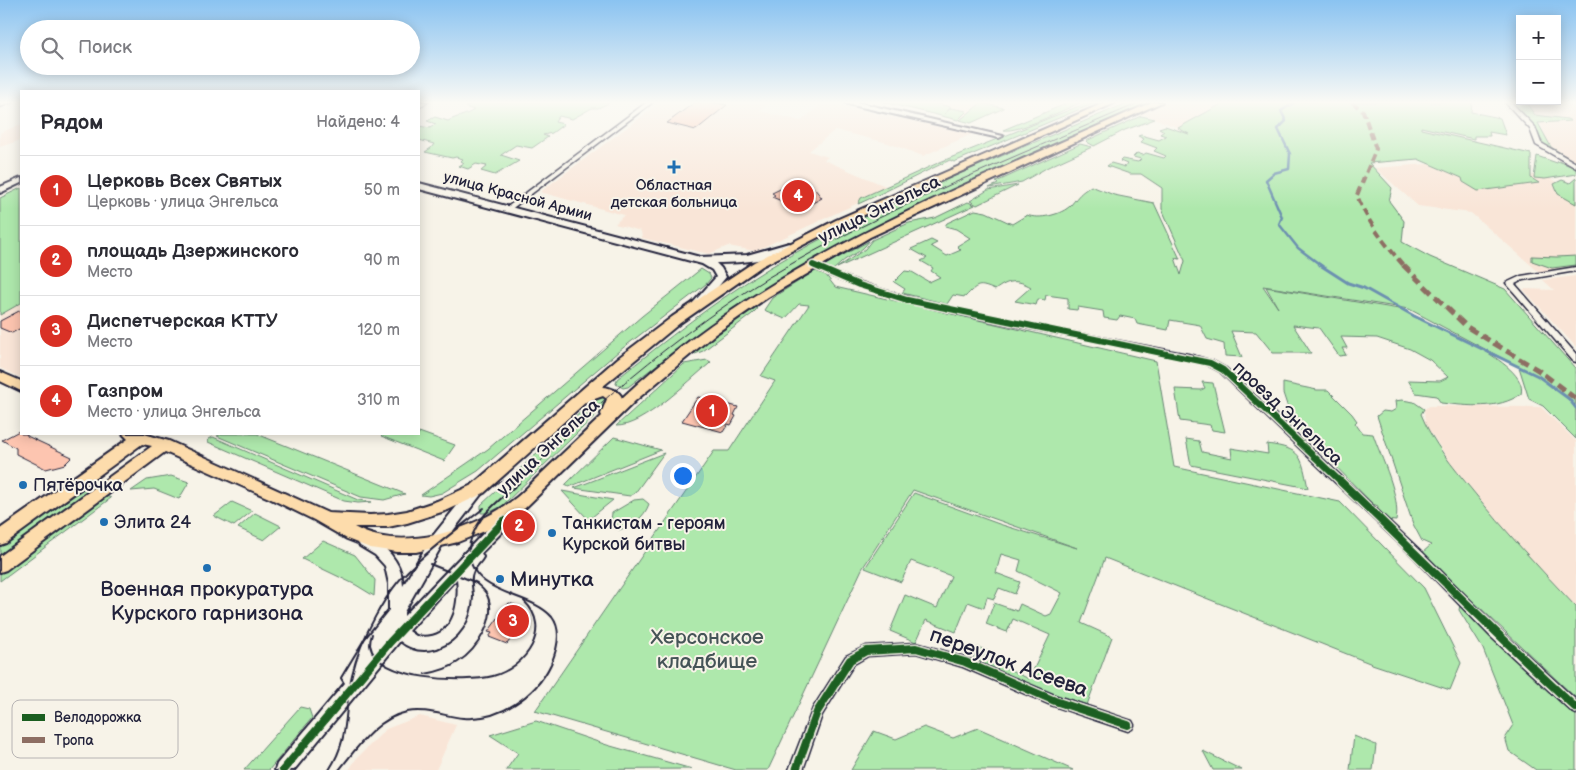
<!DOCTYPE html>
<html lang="ru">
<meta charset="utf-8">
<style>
:root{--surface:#fff;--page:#f7f7f7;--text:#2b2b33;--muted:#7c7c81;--line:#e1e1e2;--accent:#d93025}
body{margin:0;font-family:"Balsamiq Sans",sans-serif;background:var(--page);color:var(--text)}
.controls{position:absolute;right:15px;top:15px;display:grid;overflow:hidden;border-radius:0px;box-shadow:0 2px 12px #0003}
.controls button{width:45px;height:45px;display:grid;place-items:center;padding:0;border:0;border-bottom:1px solid var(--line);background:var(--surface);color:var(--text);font:25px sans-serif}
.you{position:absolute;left:682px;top:475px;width:18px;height:18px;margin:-12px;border:4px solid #fff;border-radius:50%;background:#1a73e8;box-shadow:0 0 0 8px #1a73e833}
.badge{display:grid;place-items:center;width:32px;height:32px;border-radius:50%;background:var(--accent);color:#fff;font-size:16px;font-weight:700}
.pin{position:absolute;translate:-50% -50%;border:2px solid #fff;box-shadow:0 1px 5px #0006}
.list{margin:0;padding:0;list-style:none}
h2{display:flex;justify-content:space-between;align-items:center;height:65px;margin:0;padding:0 20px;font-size:21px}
h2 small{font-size:16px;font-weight:400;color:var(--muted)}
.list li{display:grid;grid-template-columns:32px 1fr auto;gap:15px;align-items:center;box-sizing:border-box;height:70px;padding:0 20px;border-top:1px solid var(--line)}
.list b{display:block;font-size:19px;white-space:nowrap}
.list p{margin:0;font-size:16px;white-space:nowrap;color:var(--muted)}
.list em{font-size:16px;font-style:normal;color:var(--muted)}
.icon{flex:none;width:28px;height:28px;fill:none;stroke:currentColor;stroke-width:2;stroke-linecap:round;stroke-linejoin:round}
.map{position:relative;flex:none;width:1576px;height:770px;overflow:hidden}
.search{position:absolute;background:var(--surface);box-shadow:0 2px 12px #0003;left:20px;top:20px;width:400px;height:55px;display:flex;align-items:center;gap:12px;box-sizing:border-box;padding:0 18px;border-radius:28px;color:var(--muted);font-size:19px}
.panel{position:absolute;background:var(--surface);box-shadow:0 2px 12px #0003;left:20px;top:90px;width:400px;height:345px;border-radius:0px}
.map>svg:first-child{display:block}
.built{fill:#f9e5d7}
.green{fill:#aee8ac;stroke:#688574}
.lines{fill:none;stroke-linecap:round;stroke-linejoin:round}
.stream-far1{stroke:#6c90b0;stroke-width:2.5}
.stream{stroke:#6c90b0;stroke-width:3}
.building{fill:#fdc5b0;stroke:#22223b}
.minor-casing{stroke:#22223b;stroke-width:3}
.tertiary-casing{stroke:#22223b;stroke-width:4}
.secondary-casing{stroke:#22223b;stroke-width:4}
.primary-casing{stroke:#22223b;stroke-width:4}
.minor{fill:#f7f3e8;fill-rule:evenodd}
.tertiary{fill:#f7f3e8;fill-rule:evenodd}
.secondary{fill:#f7f3e8;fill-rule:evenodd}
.primary{fill:#fddcac;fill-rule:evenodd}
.tram-far1{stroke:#22223b;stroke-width:1}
.tram{stroke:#22223b;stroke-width:2}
.quiet-far1{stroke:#8d6e63;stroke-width:4;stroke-dasharray:8 4;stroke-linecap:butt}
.quiet{stroke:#8d6e63;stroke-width:5;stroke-dasharray:10 5;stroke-linecap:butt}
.cycleway-far2-casing{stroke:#f7f3e8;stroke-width:7}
.cycleway-far1-casing{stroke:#f7f3e8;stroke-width:9}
.cycleway-casing{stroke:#f7f3e8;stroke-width:11}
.cycleway-far2{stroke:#1b5e20;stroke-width:4.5}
.cycleway-far1{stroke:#1b5e20;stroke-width:6}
.cycleway{stroke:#1b5e20;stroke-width:8}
.poi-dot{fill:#1f6fb2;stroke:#f7f3e8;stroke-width:2}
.labels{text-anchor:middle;stroke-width:4;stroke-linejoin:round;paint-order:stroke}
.far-poi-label{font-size:15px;fill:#22223b;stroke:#f7f3e8}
.far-street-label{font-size:15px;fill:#22223b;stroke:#f7f3e8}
.street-label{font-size:18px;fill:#22223b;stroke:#f7f3e8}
.poi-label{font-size:18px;fill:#22223b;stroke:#f7f3e8;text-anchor:start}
.near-poi-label{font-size:21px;fill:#22223b;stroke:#f7f3e8;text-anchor:start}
.near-park-label{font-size:21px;fill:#455457;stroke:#f7f3e8}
.near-street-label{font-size:21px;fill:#22223b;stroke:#f7f3e8}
.key{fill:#f7f3e8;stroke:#b7b4b4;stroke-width:1}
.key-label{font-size:14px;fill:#22223b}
</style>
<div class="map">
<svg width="1576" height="770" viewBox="0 0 1576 770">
<rect width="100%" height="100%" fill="#f7f3e8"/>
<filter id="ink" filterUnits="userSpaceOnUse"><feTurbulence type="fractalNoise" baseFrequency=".02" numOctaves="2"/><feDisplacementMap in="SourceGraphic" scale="10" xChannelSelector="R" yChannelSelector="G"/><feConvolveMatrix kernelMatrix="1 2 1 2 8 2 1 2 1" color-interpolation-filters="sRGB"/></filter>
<g filter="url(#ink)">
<g class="built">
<path d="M661,102H770L759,111L801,121L824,102L972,134L923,156L888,143L835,130L809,151L828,157L824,160L890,188L755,251L728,246L709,254L642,238L641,231L615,224L624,215L540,192Z"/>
<path d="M877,102H984L962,121Z"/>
<path d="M1164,102H1225L1178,128L1149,116L1136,114Z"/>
<path d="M1525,102H1576V162L1550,147L1540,123Z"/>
<path d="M21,124V140L0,147V133Z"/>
<path d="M1428,164L1474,183L1541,174L1576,192V266L1539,272L1471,213L1418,206L1375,168Z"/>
<path d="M1576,276V347L1523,289L1554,290L1543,280Z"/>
<path d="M21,303V338L18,341L21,342V376L19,377L0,368V315Z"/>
<path d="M1430,406L1541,407L1576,441V607L1513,539L1452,465L1425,424L1424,409Z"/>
<path d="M420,716L456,725L436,770H349L356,759L386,729Z"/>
</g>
<g class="green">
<path d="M475,102H611L598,108H592L572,119L559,116L555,122L564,124L552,133L543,135L548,137L532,148L516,145L501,155L519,161L495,175L481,171L487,166L476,164L468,169L459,166L464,163L461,161L463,159L456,157L452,158L425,152L431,148L434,144L419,140V126L430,128L436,124L427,121L435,117L448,121C457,116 465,116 474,110L465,107Z"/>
<path d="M883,102H913L910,105L914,102H930L951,107L944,114L951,108L967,111L958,120Z"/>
<path d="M1070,102H1082C1065,109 1019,133 1003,130Z"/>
<path d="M1089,102H1097L954,162L950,160C919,174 890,190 858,204L861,198L940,162Z"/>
<path d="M1129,102H1150L933,199L841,244L786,275L698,333L628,387L623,388L616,384L617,379C666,340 715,301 769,268C883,200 1009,155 1129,102Z"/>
<path d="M1225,102H1472L1471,112L1500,118L1506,135L1489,132L1490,136H1474V139L1421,127V129L1531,154V178L1539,183L1478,191L1463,182L1462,178L1418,159L1369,163L1392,188L1389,201L1404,221L1402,242L1430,257L1505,289L1575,368L1576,439L1543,406L1529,399L1519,367L1409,309L1263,286L1278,308L1266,287L1405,310C1427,325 1530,361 1521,394C1498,410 1468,406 1441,403L1436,396L1416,393L1408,380L1440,381L1448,377L1430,360L1410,349L1377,338L1341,337L1347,348H1342L1346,355L1339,356L1319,328L1293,325L1311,353H1273L1256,332L1231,331L1242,357L1225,356L1224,344L1207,339L1200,325L1170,320L1168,330L1137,324L1135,319L1120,316L1117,320L1104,318L1103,311L1078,307L1077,310L1068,309V298L1046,295L1045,300L1038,299L1036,305L1015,301L1031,287C1017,279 1008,280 995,290C978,283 978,284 965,297L953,295L947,304L902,293L905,289L894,282L905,271L912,272L929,282L940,277L931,271L933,268L921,261L927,258L911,249L931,240L937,243L931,246L947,256L961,250L957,246L970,238L956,229L945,226L947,223L975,210L986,212L1012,224L1027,215C1038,220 1062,215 1071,205C1080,194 1079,194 1091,186L1114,195L1154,203L1180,259L1175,258L1181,275L1185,261L1162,209V188L1141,174H1130L1107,166L1111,163L1125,167L1127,164L1120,161L1122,159L1138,162L1141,159L1133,157L1137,153L1143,155L1146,153L1164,158L1166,156L1154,151L1157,148L1141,142L1144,139L1138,136L1141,135L1159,140L1166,136L1160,134L1164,131L1159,128L1165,126L1189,134L1178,128Z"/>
<path d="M1510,102H1527L1526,103L1535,115L1567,119L1571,121L1538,123L1551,147L1576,162V164L1545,146L1536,131Z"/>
<path d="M981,103L1004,108L971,123L960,120Z"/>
<path d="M1141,116L1155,119L1125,130L1094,146L1087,142L1086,141Z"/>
<path d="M1080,144L1092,147L1048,167L1022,182L989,188L998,184L996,182Z"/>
<path d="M1537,156L1557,163L1558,161L1576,168V174L1545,179L1534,178Z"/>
<path d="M1576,178V204L1558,194L1554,184L1562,180L1570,183Z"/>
<path d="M1018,185L977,205L970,201L988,190Z"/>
<path d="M21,188V303L0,315V198Z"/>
<path d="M968,202L975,205L837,268L865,249L872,240L909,223L935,218Z"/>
<path d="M869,241C862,251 856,253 846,259C840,263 836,269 830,271L821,267Z"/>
<path d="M1532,256L1557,257L1576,256V265L1552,268L1532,261Z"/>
<path d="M701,269L709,274L711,278L706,284L619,351L478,471L442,493L429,496L421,495L488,449L642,316Z"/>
<path d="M815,271L825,274L835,287L1156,361L1174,467L1340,502L1424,588L1461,663L1450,690L1372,664L1105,558L1081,623L1112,637L1087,705L1042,690L973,659L978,647L1003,658L1001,665L1029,679L1050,635L1013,619L1007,632L986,624L994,603L1017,611L1020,604L1046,616L1051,614L1062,593L1018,571L1021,560L1001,554L996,573L1020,582L1015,594L999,588L994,599L987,597L984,608L968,602L956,632L926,620L916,642L890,631L905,595L937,608L951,576L911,561L901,582L865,568L914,493L999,524L1077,548L913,490L862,569L768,770H736L535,711L714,451H729L775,381L761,376L809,305L799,304L785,319L764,310L772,298Z"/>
<path d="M758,304L756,310L752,314L703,351L695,354L693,352Z"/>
<path d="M707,360L711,362L709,364C688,381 643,427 616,426L684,364Z"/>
<path d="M1202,382L1213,383L1225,432L1212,430L1210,425L1180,421L1175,389L1201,390L1205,388Z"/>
<path d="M1283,383L1317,390H1328L1352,414L1357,421L1355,423L1362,433L1373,434C1381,458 1401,496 1396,521L1385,520L1377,512L1378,506L1373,504L1298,428L1302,423L1298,417L1290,414L1283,393Z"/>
<path d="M604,395L610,398L609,402L502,506L488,513H481V505L598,396Z"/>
<path d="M1402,400L1414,402L1424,409L1421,414C1432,442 1453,467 1472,490C1505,531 1540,569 1576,607V698L1422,553L1431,545L1422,541L1413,524L1377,416L1383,411L1391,412L1396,409L1395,401Z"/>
<path d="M419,432L455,445L444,461L381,436L383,434H419Z"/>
<path d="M221,434H257L405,494L384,500L361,497L217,436Z"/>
<path d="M213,437L358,500L372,502L358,503L344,501L208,442L209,439Z"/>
<path d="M614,437L661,450L569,487L565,485Z"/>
<path d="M1186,439L1199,441L1202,452L1232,458L1231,448L1268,454L1267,444C1302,449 1301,455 1308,488L1191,465Z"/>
<path d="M664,453L635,493L630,496L574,488Z"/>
<path d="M171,476L189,482L179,499L154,489L131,491L147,480Z"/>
<path d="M97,480L101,481V484L0,557V547Z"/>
<path d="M562,491L613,500L587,521L586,517Z"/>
<path d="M104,495L111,498L0,581V571Z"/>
<path d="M643,499L649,504C644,518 633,525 619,530C609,527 611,521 612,513L634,500Z"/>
<path d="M232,502L252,511L234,526L214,516Z"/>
<path d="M255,513L281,526L264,540L238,528Z"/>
<path d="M323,541L355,555L375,580L374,596L356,585L302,559Z"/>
<path d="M1461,600L1576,714V770H1536L1509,751L1505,737L1513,725L1483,649L1459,610Z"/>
<path d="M300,707L309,709L312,718L269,770H244Z"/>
<path d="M536,721L607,745L692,769L506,770L518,753L490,735Z"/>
<path d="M924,727L953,738L978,728L1073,770H851L874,731L896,739Z"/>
<path d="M1354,736L1376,745L1373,770H1350Z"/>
<path d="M1203,751L1242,770H1213Z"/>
</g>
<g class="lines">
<path class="stream-far1" d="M1295,102L1281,111L1286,121L1278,129L1290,154L1289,169L1274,173L1266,180L1282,217L1279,224L1298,248L1322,266"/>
<path class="stream" d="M1320,265L1348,283L1364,288L1414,316L1538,376L1569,399L1576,408"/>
</g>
<g class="building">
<path d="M695,102H711L727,105L696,130L667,123Z"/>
<path d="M795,182L814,188L822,198L801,209L772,197L775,195L772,193Z"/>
<path d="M21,310V328L12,333L0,328V321Z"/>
<path d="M698,397L738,407L734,415L736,416L731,425L728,424L723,432L682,421Z"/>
<path d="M21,430V434H27V436L72,457L65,464L46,469L16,454V448L2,440Z"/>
<path d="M509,603L523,608L528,616L507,644L489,637L492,633L488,632Z"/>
</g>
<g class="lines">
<g class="minor-casing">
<g id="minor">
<path d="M5,102H12L0,107V103Z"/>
<path d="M421,102H428L419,107V103Z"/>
<path d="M647,102H653L510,210H506V208Z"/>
<path d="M1505,102H1511L1535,127L1541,143L1576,163V168L1536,145L1530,129Z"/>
<path d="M810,263H816C879,294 947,307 1016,321C1073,332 1131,343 1188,354L1213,361L1226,368L1423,553L1499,629L1576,700V714L1572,712L1491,637L1415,559L1220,372L1207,365L1188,360C1130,348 1073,337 1015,326C945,312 875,298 810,267Z"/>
<path d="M1576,267V271L1523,280L1515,284L1576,354V362L1573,361L1506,283L1521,276Z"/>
<path d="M916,643L965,657L1057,696L1132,721L1134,725L1132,729L1128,731L1051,705L963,667L916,653L868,656L854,664L822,715L803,770H789L813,708L846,656L866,646Z"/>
</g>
</g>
<g class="tertiary-casing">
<g id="tertiary">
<path d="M845,102H856L1003,136L999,138L848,104Z"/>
<path d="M21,178V183L0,193V187Z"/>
<path d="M478,484L483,486L484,489L483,492L442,545L404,612V616L499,517L504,516L509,517L511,521L509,525L481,553L483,557C480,563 474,567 472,573C469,580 472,589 472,597C471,620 459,640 437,648C424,652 411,650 400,641L294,770H275L277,764L345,683L342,678L345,673L365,640L389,610V584L385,566L375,555L360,546L358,542L360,538C366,536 370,538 375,541C392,552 402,566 403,586L432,537L473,486ZM457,578C460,607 453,642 416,636L409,631Z"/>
</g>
</g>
<g class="secondary-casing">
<path id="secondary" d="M419,183L700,257L747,255L789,243L794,246C779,261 737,263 716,263L721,268L726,277L703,305L699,306L693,303L716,277L712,270L702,264L419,189Z"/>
</g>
<g class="primary-casing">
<g id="primary">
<path d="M1106,102H1117L844,224L762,266L680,323L602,387C609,387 620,391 622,398C771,257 968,185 1152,102H1162L870,237L768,297L715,334L635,401L524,509L492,528L458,542L416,552H397L370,548L347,539L314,520L269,498L165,452L6,570L0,572V556L152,446L142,444L6,543L0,545V529L128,439L123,434H144L169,441L328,513L370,515L388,514L407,511L437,501L472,485L618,358L672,317L754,262L836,220ZM603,396L607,399L601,414L602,416C582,435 561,455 541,474C531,483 523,493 513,500C473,531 400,553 354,527H388L407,523L448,510L484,493L586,402Z"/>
<path d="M0,372L21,381V391L0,381Z"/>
</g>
</g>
<use href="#minor" class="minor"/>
<use href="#tertiary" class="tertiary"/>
<use href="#secondary" class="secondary"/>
<use href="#primary" class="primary"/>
<path class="tram-far1" d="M519,483C549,453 579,422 611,394C660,352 714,311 769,277C886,207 1016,157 1141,102"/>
<g class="tram">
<path d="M430,564L477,583"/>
<path d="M372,634C371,637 370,642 370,645C376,681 466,683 493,676C526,667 553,629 524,601"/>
<path d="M425,674C437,672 448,669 458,662C477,650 498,618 487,595C484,589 478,585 473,581"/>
<path d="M329,770C351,736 343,711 352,675C360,640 386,590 413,566C435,545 460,527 484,508"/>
<path d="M339,770C357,748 377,718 407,712C425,708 444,716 463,718C499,721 536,696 551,664C557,650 562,630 552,617C530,591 473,597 469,553C468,542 475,528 482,518C492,505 508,493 520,482"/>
</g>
<path class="quiet-far1" d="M1352,102L1363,111L1376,149L1357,195C1367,222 1385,244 1404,266"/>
<path class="quiet" d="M1403,265L1467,327L1538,370L1576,399"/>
<g class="cycleway-far2-casing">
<path id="cycleway-far2" d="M813,265L815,266"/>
</g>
<g class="cycleway-far1-casing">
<path id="cycleway-far1" d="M813,265L859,285L907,300L1210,363L1223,370L1342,483"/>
</g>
<g class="cycleway-casing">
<g id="cycleway">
<path d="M1341,482C1420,557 1496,634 1576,708"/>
<path d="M283,770L390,642L504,521"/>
<path d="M796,770L817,712L850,660L866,651L916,648L965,662L1055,701L1128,725"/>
</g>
</g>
<use href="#cycleway-far2" class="cycleway-far2"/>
<use href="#cycleway-far1" class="cycleway-far1"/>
<use href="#cycleway" class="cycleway"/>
</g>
</g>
<linearGradient id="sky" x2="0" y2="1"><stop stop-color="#8ac3f1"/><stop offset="0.49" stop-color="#fbfaf5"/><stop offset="1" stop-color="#fbfaf5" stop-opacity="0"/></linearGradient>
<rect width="1576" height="209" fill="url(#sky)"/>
<g class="poi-dot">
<path d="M671.5 159.5h5v5h5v5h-5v5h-5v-5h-5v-5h5z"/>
<circle cx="23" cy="485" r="5"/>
<circle cx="104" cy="522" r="5"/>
<circle cx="552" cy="533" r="5"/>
<circle cx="207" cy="568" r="5"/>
<circle cx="500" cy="579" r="5"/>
</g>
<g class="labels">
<g class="far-poi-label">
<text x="674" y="190">Областная<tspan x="674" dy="17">детская больница</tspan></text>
</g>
<g class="far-street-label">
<text transform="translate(518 196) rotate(15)" y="5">улица Красной Армии</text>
</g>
<g class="street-label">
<text transform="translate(879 209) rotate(-26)" y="6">улица Энгельса</text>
<text transform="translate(1288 413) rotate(43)" y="6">проезд Энгельса</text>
<text transform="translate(548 447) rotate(-43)" y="6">улица Энгельса</text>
</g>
<g class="poi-label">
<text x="33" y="491">Пятёрочка</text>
<text x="114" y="528">Элита 24</text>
<text x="562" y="529">Танкистам - героям<tspan x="562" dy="21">Курской битвы</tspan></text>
</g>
<g class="near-poi-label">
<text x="510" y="586">Минутка</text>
<text x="207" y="596" text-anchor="middle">Военная прокуратура<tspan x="207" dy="24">Курского гарнизона</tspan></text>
</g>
<g class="near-park-label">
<text x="707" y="644">Херсонское<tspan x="707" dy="24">кладбище</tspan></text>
</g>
<g class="near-street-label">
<text transform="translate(1009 662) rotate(20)" y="7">переулок Асеева</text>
</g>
</g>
<rect x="12" y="700" width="166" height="58" rx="8" class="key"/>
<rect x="22" y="714" width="23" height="7" fill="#1b5e20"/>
<rect x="22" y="737" width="23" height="6" fill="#8d6e63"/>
<g class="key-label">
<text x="54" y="722">Велодорожка</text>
<text x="54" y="745">Тропа</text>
</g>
</svg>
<div class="controls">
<button>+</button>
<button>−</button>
</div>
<div class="you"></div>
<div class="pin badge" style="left:712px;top:411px">1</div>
<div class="pin badge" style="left:519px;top:526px">2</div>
<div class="pin badge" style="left:513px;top:621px">3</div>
<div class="pin badge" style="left:798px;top:196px">4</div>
<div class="search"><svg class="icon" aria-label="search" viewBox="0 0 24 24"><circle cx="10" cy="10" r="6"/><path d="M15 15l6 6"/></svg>Поиск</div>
<section class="panel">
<h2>Рядом<small>Найдено: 4</small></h2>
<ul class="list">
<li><span class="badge">1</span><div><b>Церковь Всех Святых</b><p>Церковь · улица Энгельса</p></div><em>50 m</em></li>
<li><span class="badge">2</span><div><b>площадь Дзержинского</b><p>Место</p></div><em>90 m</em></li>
<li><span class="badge">3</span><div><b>Диспетчерская КТТУ</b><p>Место</p></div><em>120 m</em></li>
<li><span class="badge">4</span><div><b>Газпром</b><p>Место · улица Энгельса</p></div><em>310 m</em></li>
</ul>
</section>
</div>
